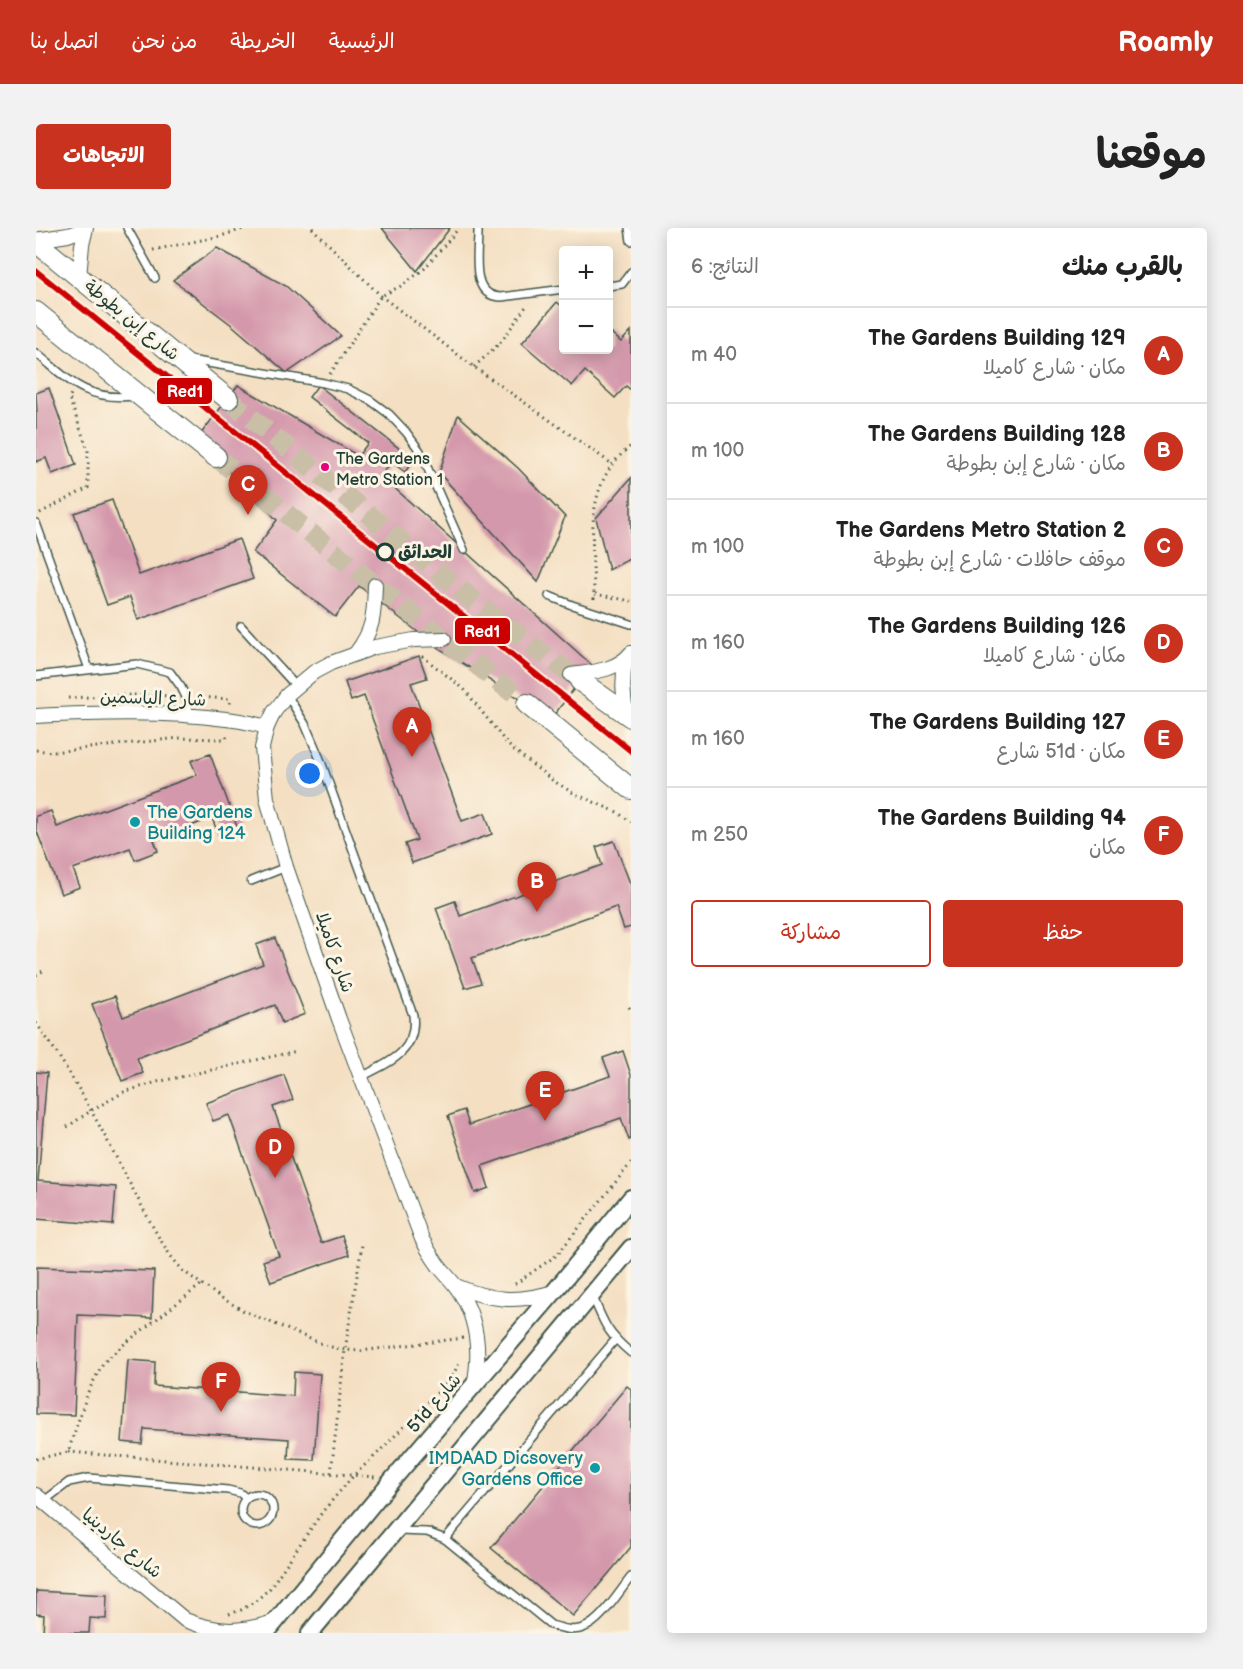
<!DOCTYPE html>
<html lang="ar">
<meta charset="utf-8">
<style>
:root{--surface:#fff;--page:#f2f2f2;--text:#222;--muted:#767676;--line:#e0e0e0;--accent:#c8321e}
body{margin:0;font-family:"Balsamiq Sans","Playpen Sans Arabic",sans-serif;background:var(--page);color:var(--text);direction:rtl}
.controls{position:absolute;right:18px;top:18px;display:grid;overflow:hidden;border-radius:6px;box-shadow:0 3px 15px #0003}
.controls button{width:54px;height:54px;display:grid;place-items:center;padding:0;border:0;border-bottom:2px solid var(--line);background:var(--surface);color:var(--text);font:30px sans-serif}
.you{position:absolute;left:274px;top:546px;width:21px;height:21px;margin:-15px;border:4px solid #fff;border-radius:50%;background:#1a73e8;box-shadow:0 0 0 9px #1a73e833}
.badge{display:grid;place-items:center;width:39px;height:39px;border-radius:50%;background:var(--accent);color:#fff;font-size:20px;font-weight:700}
.pin{position:absolute;translate:-50% -50px;filter:drop-shadow(0 2px 3px #0008)}
.pin::after{content:'';position:absolute;top:32px;width:21px;height:18px;background:inherit;clip-path:polygon(0 0,100% 0,50% 100%)}
.list{margin:0;padding:0;list-style:none}
h2{display:flex;justify-content:space-between;align-items:center;height:78px;margin:0;padding:0 24px;font-size:26px}
h2 small{font-size:20px;font-weight:400;color:var(--muted)}
.list li{display:grid;grid-template-columns:39px 1fr auto;gap:18px;align-items:center;box-sizing:border-box;height:96px;padding:0 24px;border-top:2px solid var(--line)}
.list b{display:block;font-size:22px;white-space:nowrap}
.list p{margin:0;font-size:20px;white-space:nowrap;color:var(--muted)}
.list em{font-size:20px;font-style:normal;color:var(--muted)}
.actions{display:flex;gap:12px;padding:18px 24px}
.actions a{flex:1;padding:14px 0;border:2px solid var(--accent);border-radius:6px;text-align:center;font-size:21px;color:var(--accent)}
.actions .main{background:var(--accent);color:#fff}
.map{position:relative;flex:none;width:595px;height:1405px;overflow:hidden;direction:ltr;border-radius:6px}
header{display:flex;align-items:center;gap:36px;box-sizing:border-box;height:84px;padding:0 30px;background:var(--accent);color:#fff}
header strong{font-size:28px}
nav{display:flex;gap:33px;margin-inline-start:auto;font-size:21px}
.intro{display:flex;align-items:center;justify-content:space-between;box-sizing:border-box;height:144px;padding:0 36px}
h1{margin:0;font-size:42px}
.button{padding:15px 27px;border-radius:6px;background:var(--accent);color:#fff;font-size:21px;font-weight:700}
main{display:flex;gap:36px;padding:0 36px}
aside{flex:1;background:var(--surface);border-radius:6px;box-shadow:0 3px 15px #0003}
.map>svg:first-child{display:block}
.building{fill:#d498ac}
.lines{fill:none;stroke-linecap:round;stroke-linejoin:round}
.secondary-tunnel{stroke:#c9bfa6;stroke-width:20;stroke-dasharray:20 10;stroke-linecap:butt}
.service-casing{stroke:#3f5549;stroke-width:10}
.minor-casing{stroke:#3f5549;stroke-width:16}
.tertiary-casing{stroke:#3f5549;stroke-width:20}
.secondary-casing{stroke:#3f5549;stroke-width:22}
.path{stroke:#3f5549;stroke-width:3;stroke-dasharray:1.5 4.5;stroke-linecap:butt}
.service{stroke:#fff;stroke-width:7}
.minor{stroke:#fff;stroke-width:14}
.tertiary{stroke:#fff;stroke-width:16}
.secondary{stroke:#fff;stroke-width:20}
.metro-1-casing{stroke:#fcf5e5;stroke-width:10}
.metro-1{stroke:#c00;stroke-width:6}
.bus-dot{fill:#e5007d;stroke:#fcf5e5;stroke-width:2}
.stop-dot{fill:#fcf5e5;stroke:#1f3d34;stroke-width:3}
.culture-dot{fill:#0f9aa8;stroke:#fcf5e5;stroke-width:2}
.labels{text-anchor:middle;stroke-width:6;stroke-linejoin:round;paint-order:stroke}
.bus-label{font-size:16px;fill:#1f3d34;stroke:#fcf5e5;text-anchor:start}
.street-label{font-size:18px;fill:#1f3d34;stroke:#fcf5e5}
.stop-label{font-size:18px;font-weight:bold;fill:#1f3d34;stroke:#fcf5e5;text-anchor:start}
.culture-label{font-size:18px;fill:#0d838f;stroke:#fcf5e5;text-anchor:start}
.line-badge{stroke:#fcf5e5;stroke-width:2}
.badge-label{font-size:16px;text-anchor:middle;font-weight:bold;fill:#fff}
</style>
<header>
<strong>Roamly</strong>
<nav><a>الرئيسية</a><a>الخريطة</a><a>من نحن</a><a>اتصل بنا</a></nav>
</header>
<div class="intro"><h1>موقعنا</h1><a class="button">الاتجاهات</a></div>
<main>
<aside>
<h2>بالقرب منك<small>النتائج: 6</small></h2>
<ul class="list">
<li><span class="badge">A</span><div><b>The Gardens Building 129</b><p>مكان · شارع كاميلا</p></div><em>40 m</em></li>
<li><span class="badge">B</span><div><b>The Gardens Building 128</b><p>مكان · شارع إبن بطوطة</p></div><em>100 m</em></li>
<li><span class="badge">C</span><div><b>The Gardens Metro Station 2</b><p>موقف حافلات · شارع إبن بطوطة</p></div><em>100 m</em></li>
<li><span class="badge">D</span><div><b>The Gardens Building 126</b><p>مكان · شارع كاميلا</p></div><em>160 m</em></li>
<li><span class="badge">E</span><div><b>The Gardens Building 127</b><p>مكان · 51d شارع</p></div><em>160 m</em></li>
<li><span class="badge">F</span><div><b>The Gardens Building 94</b><p>مكان</p></div><em>250 m</em></li>
</ul>
<div class="actions"><a class="main">حفظ</a><a>مشاركة</a></div>
</aside>
<div class="map">
<svg width="595" height="1405" viewBox="0 0 595 1405">
<rect width="100%" height="100%" fill="#fcf5e5"/>
<filter id="ink" filterUnits="userSpaceOnUse"><feTurbulence type="fractalNoise" baseFrequency=".0167" numOctaves="2"/><feDisplacementMap in="SourceGraphic" scale="12" xChannelSelector="R" yChannelSelector="G"/><feConvolveMatrix kernelMatrix="1 2 1 2 8 2 1 2 1" color-interpolation-filters="sRGB"/></filter>
<filter id="wash" filterUnits="userSpaceOnUse"><feTurbulence type="fractalNoise" baseFrequency=".008" numOctaves="4" result="noise"/><feDisplacementMap in="SourceGraphic" scale="24" xChannelSelector="R" yChannelSelector="G"/><feGaussianBlur stdDeviation="1.35" result="paint"/><feColorMatrix in="noise" values="0 0 0 0 0 0 0 0 0 0 0 0 0 0 0 0 0 1.4 0 .05"/><feComposite in="paint" operator="in"/></filter>
<g filter="url(#wash)">
<rect width="100%" height="100%" fill="#f4dfc2"/>
<g id="blocks">
<g class="building">
<path d="M346,0H414L381,43Z"/>
<path d="M181,20L250,58L305,108L251,145L197,98L137,52Z"/>
<path d="M521,74L528,80V122H572V102L585,114L595,103V162L590,158L579,170L549,143L536,158L486,115Z"/>
<path d="M202,157L322,228L332,215L273,169L282,157L378,232L369,244L355,234L345,248L556,437L515,491L401,419L323,358L299,389L217,324L241,292L161,211Z"/>
<path d="M13,160L40,237L16,246L10,230L0,234V184H1L0,165Z"/>
<path d="M422,187L482,240L529,289L502,354L403,245Z"/>
<path d="M595,250V330L573,342L560,290Z"/>
<path d="M76,272L103,347L203,311L217,351L102,392L94,369L71,377L38,285Z"/>
<path d="M383,428L391,450L375,455L426,593L449,585L456,606L376,635L369,616L381,612L328,468L315,473L309,454Z"/>
<path d="M174,526L202,601L183,608L176,590L118,612L122,623L99,632L94,620L37,641L44,659L25,666L0,601V588L15,583L21,599L161,547L155,533Z"/>
<path d="M578,613L595,658V699L588,701L580,679L436,730L445,755L429,760L400,680L419,673L424,688L566,637L560,619Z"/>
<path d="M239,710L269,786L246,795L239,777L101,830L107,845L86,853L56,776L79,768L87,789L227,736L220,717Z"/>
<path d="M587,823L595,847V911L593,912L585,890L446,938L453,960L439,965L412,888L428,882L433,897L574,848L567,830Z"/>
<path d="M0,844L11,845L2,953L80,959L77,997L0,991Z"/>
<path d="M248,847L257,872L237,879L285,1015L306,1008L313,1027L235,1054L227,1033L243,1028L193,887L177,893L170,875Z"/>
<path d="M1,1039L118,1043L116,1090L42,1087L38,1187L0,1186Z"/>
<path d="M92,1132L119,1134L118,1158L257,1168L258,1144L284,1146L278,1232L252,1231L253,1211L108,1201L106,1216L86,1214Z"/>
<path d="M591,1158L595,1161V1319L537,1388L455,1320Z"/>
<path d="M0,1363L71,1367L70,1391L54,1390L53,1405H7L8,1387L0,1386Z"/>
</g>
</g>
</g>
<g filter="url(#ink)">
<use href="#blocks" fill-opacity="0" stroke="#3f5549" stroke-width="1.5"/>
<g class="lines">
<g class="secondary-tunnel">
<path d="M192,171L456,388L544,453"/>
<path d="M180,229L339,357L491,476"/>
</g>
<g class="service-casing">
<g id="service">
<path d="M91,0L119,50"/>
<path d="M442,0C443,23 432,68 465,69L528,61"/>
<path d="M593,0L595,13"/>
<path d="M572,58L586,56L595,44"/>
<path d="M0,125C34,153 50,173 98,168"/>
<path d="M154,132L288,155L312,161L334,172L353,186L370,204L384,223L428,322"/>
<path d="M0,295L53,441"/>
<path d="M513,368L536,377L595,396"/>
<path d="M205,398L260,458"/>
<path d="M0,448L101,436L134,444L145,459L150,469L154,488"/>
<path d="M251,467L269,496L284,531L377,787C382,824 352,835 325,849"/>
<path d="M215,653L250,639"/>
<path d="M557,1069C568,1096 572,1106 595,1125"/>
<circle cx="221" cy="1282" r="16"/>
<path d="M8,1273L33,1254L53,1250L192,1262L204,1265L210,1270"/>
<path d="M362,1303L391,1304L409,1311L515,1397C525,1400 537,1404 547,1400C565,1394 583,1364 595,1349"/>
<path d="M409,1311L579,1112"/>
</g>
</g>
<g class="minor-casing">
<g id="minor">
<path d="M0,12L32,7L49,1"/>
<path d="M43,49L46,17L50,0"/>
<path d="M408,411L378,412L339,419L295,435L278,444L251,467L238,484L231,499L226,520L231,571L250,639L303,791L386,1011C392,1022 398,1033 406,1042C411,1048 417,1054 421,1060C442,1090 445,1123 438,1158"/>
<path d="M320,425C338,401 338,387 339,357"/>
<path d="M590,431C586,450 586,467 591,486"/>
<path d="M535,447C556,444 581,443 595,425"/>
<path d="M0,488C63,485 127,483 190,491C204,492 218,496 231,499"/>
<path d="M420,1058C455,1073 482,1075 518,1064"/>
<path d="M0,1267L149,1392C182,1405 206,1405 240,1393"/>
</g>
</g>
<g class="tertiary-casing">
<g id="tertiary">
<path d="M230,1405L357,1251L518,1064L595,970"/>
<path d="M274,1405L595,1020"/>
</g>
</g>
<g class="secondary-casing">
<g id="secondary">
<path d="M0,14L192,171"/>
<path d="M0,84L180,229"/>
<path d="M544,453L595,489"/>
<path d="M491,476L595,561"/>
</g>
</g>
<g class="path">
<path d="M276,0L345,68L438,139L576,236"/>
<path d="M117,22L185,8L210,0"/>
<path d="M438,139L465,114L491,77"/>
<path d="M294,146L345,68L367,57L388,41L423,0"/>
<path d="M4,285L52,260V222L33,170L35,166"/>
<path d="M559,366L595,373"/>
<path d="M558,371C558,316 545,256 595,218"/>
<path d="M386,428L428,461L472,517L487,529L516,552L539,566L581,584L595,594"/>
<path d="M161,469L194,471V476"/>
<path d="M32,470L95,467L136,468"/>
<path d="M0,522L17,524L143,510L190,511L191,506"/>
<path d="M0,747L7,743"/>
<path d="M593,779L595,782"/>
<path d="M0,795C49,862 82,936 122,1008L134,1027L147,1043L184,1069L208,1083L291,1118L309,1122L325,1123L427,1110"/>
<path d="M31,899L56,882L88,864L121,854L261,823"/>
<path d="M479,1056L521,1027L595,935"/>
<path d="M32,1224L339,1249"/>
<path d="M0,1231L32,1224L52,1164L67,1135L87,1117L166,1056"/>
<path d="M295,1245L309,1122L326,1017"/>
<path d="M193,1386L205,1382L221,1372L234,1360L287,1283L318,1247L339,1228L410,1156L418,1145L424,1133"/>
</g>
<use href="#service" class="service"/>
<use href="#minor" class="minor"/>
<use href="#tertiary" class="tertiary"/>
<use href="#secondary" class="secondary"/>
<g class="metro-1-casing">
<path id="metro-1" d="M0,43L595,523"/>
</g>
<use href="#metro-1" class="metro-1"/>
</g>
</g>
<circle class="bus-dot" cx="289" cy="239" r="5"/>
<circle class="stop-dot" cx="349" cy="324" r="8"/>
<g class="culture-dot">
<circle cx="99" cy="594" r="6"/>
<circle cx="559" cy="1240" r="6"/>
</g>
<g class="labels">
<g class="bus-label">
<text x="300" y="236">The Gardens<tspan x="300" dy="21">Metro Station 1</tspan></text>
</g>
<g class="street-label">
<text transform="translate(96 92) rotate(39)" y="6">شارع إبن بطوطة</text>
<text transform="translate(117 470) rotate(2)" y="6">شارع الياسمين</text>
<text transform="translate(299 724) rotate(71)" y="6">شارع كاميلا</text>
<text transform="translate(398 1175) rotate(-49)" y="6">51d شارع</text>
<text transform="translate(86 1315) rotate(40)" y="6">شارع جاردينيا</text>
</g>
<g class="stop-label">
<text x="362" y="330">الحدائق</text>
</g>
<g class="culture-label">
<text x="111" y="590">The Gardens<tspan x="111" dy="21">Building 124</tspan></text>
<text x="547" y="1236" text-anchor="end">IMDAAD Dicsovery<tspan x="547" dy="21">Gardens Office</tspan></text>
</g>
</g>
<g class="line-badge">
<rect x="120" y="149" width="57" height="28" rx="6" fill="#c00"/>
<rect x="418" y="389" width="57" height="28" rx="6" fill="#c00"/>
</g>
<g class="badge-label">
<text x="149" y="169">Red1</text>
<text x="446" y="409">Red1</text>
</g>
</svg>
<div class="controls">
<button>+</button>
<button>−</button>
</div>
<div class="you"></div>
<div class="pin badge" style="left:376px;top:529px">A</div>
<div class="pin badge" style="left:501px;top:684px">B</div>
<div class="pin badge" style="left:212px;top:287px">C</div>
<div class="pin badge" style="left:239px;top:950px">D</div>
<div class="pin badge" style="left:509px;top:893px">E</div>
<div class="pin badge" style="left:185px;top:1184px">F</div>
</div>
</main>
